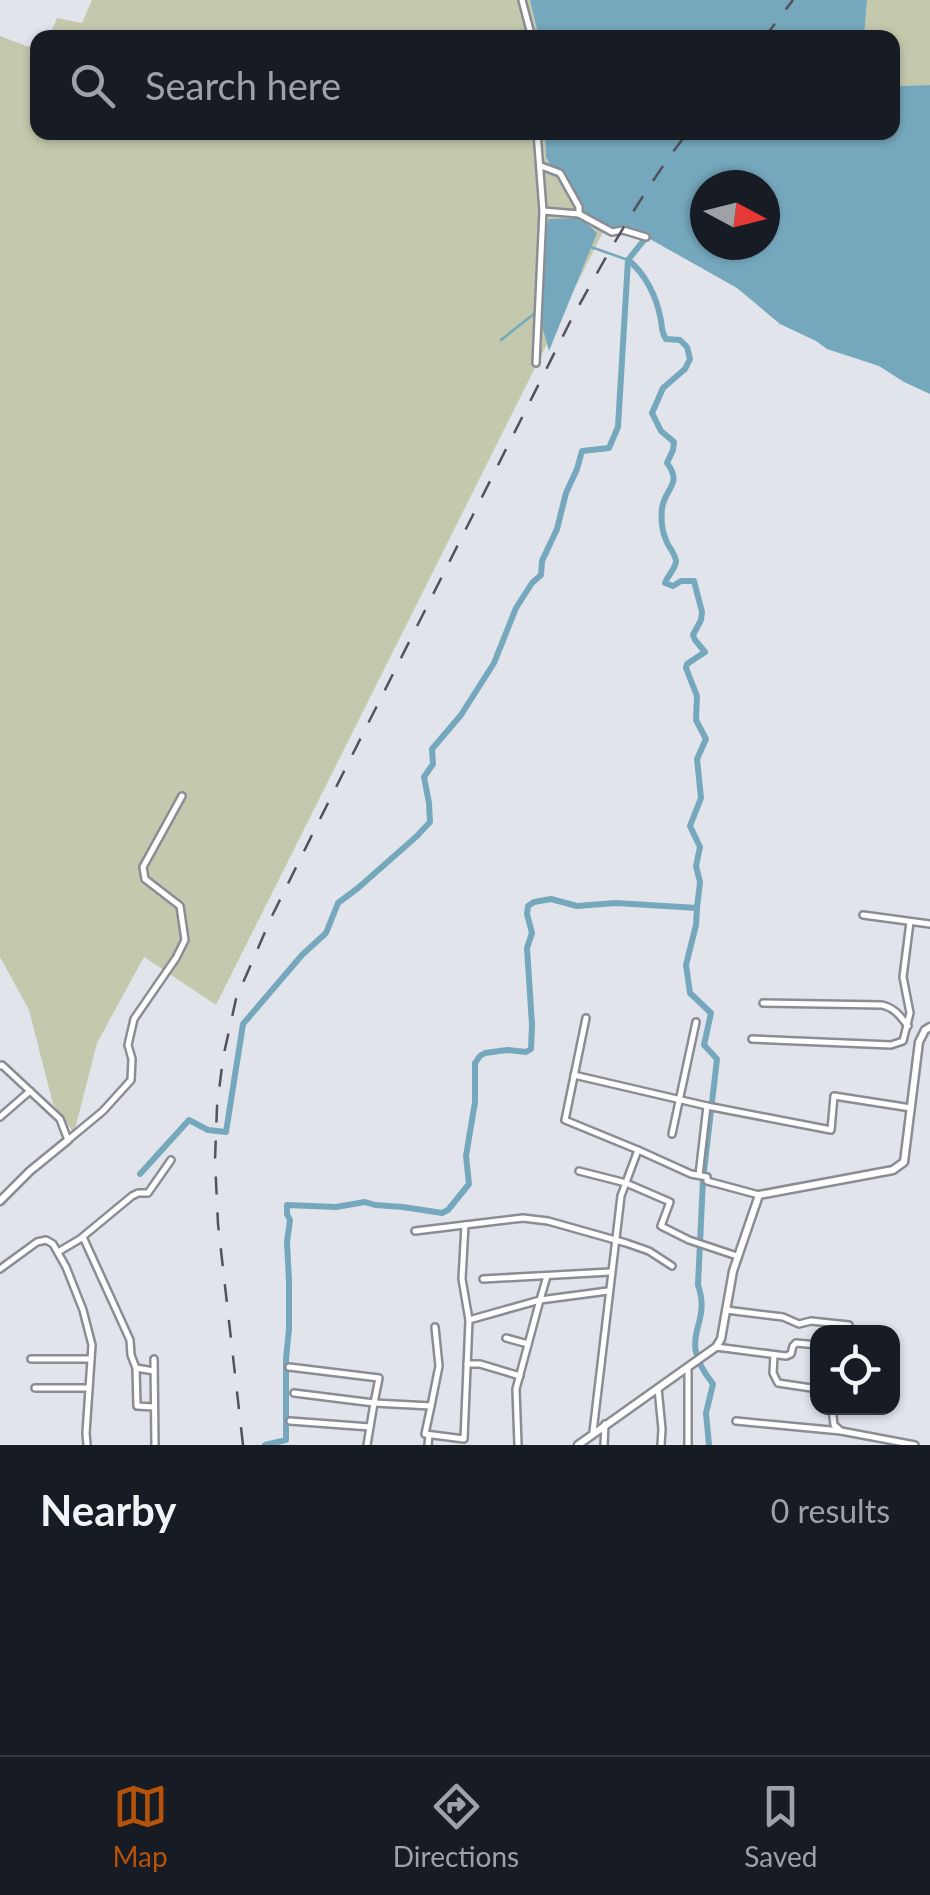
<!DOCTYPE html>
<style>
:root{--surface:#171b24;--page:#20242c;--text:#f1f3f6;--muted:#9ea1a6;--line:#363941;--accent:#b45309}
body{margin:0;font-family:Lato,sans-serif;background:var(--page);color:var(--text)}
.controls{position:absolute;right:30px;bottom:30px;display:grid;overflow:hidden;border-radius:20px;box-shadow:0 2px 8px #0004}
.controls button{width:90px;height:90px;display:grid;place-items:center;padding:0;border:0;border-bottom:2px solid var(--line);background:var(--surface);color:var(--text);font:50px sans-serif}
.compass{position:absolute;left:690px;top:170px;width:90px;height:90px;border-radius:50%;background:var(--surface);box-shadow:0 2px 8px #0004;rotate:97deg}
.list{margin:0;padding:0;list-style:none}
h2{display:flex;justify-content:space-between;align-items:center;height:130px;margin:0;padding:0 40px;font-size:42px}
h2 small{font-size:32px;font-weight:400;color:var(--muted)}
.icon{flex:none;width:55px;height:55px;fill:none;stroke:currentColor;stroke-width:2;stroke-linecap:round;stroke-linejoin:round}
.map{position:relative;flex:none;width:930px;height:1445px;overflow:hidden}
.search{position:absolute;background:var(--surface);box-shadow:0 2px 8px #0004;left:30px;right:30px;top:30px;height:110px;display:flex;align-items:center;gap:25px;box-sizing:border-box;padding:0 35px;border-radius:20px;color:var(--muted);font-size:38px}
.sheet{height:310px;background:var(--surface)}
nav{display:flex;justify-content:space-around;align-items:center;box-sizing:border-box;height:140px;border-top:2px solid var(--line);background:var(--surface);font-size:28px;color:var(--muted)}
nav a{display:grid;justify-items:center;gap:5px}
nav .on{color:var(--accent)}
.map>svg:first-child{display:block}
.green{fill:#c4c9ad}
.water{fill:#76a8bd;fill-rule:evenodd}
.lines{fill:none;stroke-linecap:round;stroke-linejoin:round}
.stream{stroke:#76a8bd;stroke-width:2.5}
.canal{stroke:#76a8bd;stroke-width:6}
.minor-casing{stroke:#8b8d95;stroke-width:10}
.tertiary-casing{stroke:#8b8d95;stroke-width:11}
.minor{stroke:#fff;stroke-width:5}
.tertiary{stroke:#fff;stroke-width:6}
.rail{stroke:#525358;stroke-width:2.5;stroke-dasharray:18 18;stroke-linecap:butt}
</style>
<div class="map">
<svg width="930" height="1445" viewBox="0 0 930 1445">
<rect width="100%" height="100%" fill="#e2e4ec"/>
<g class="green">
<path d="M92,0H530L539,37L49,38L57,18L82,23Z"/>
<path d="M867,0H930V85L893,86L892,38H864Z"/>
<path d="M0,36L37,50L38,132L545,133L546,159L606,226L216,1005L144,957L97,1043L74,1133L53,1104L29,1010L0,957Z"/>
</g>
<g class="water">
<path d="M530,0H867L864,37L539,38Z"/>
<path d="M930,85V394L904,382L879,366L827,349L816,341L780,324L737,288L641,234L606,226L582,210L546,158L545,133L892,132L893,86ZM705,185H765V245H705Z"/>
<path d="M581,218L597,233L549,351L538,311L543,239L549,219Z"/>
</g>
<g class="lines">
<g class="stream">
<path d="M591,247L628,260"/>
<path d="M501,340L535,313"/>
</g>
<g class="canal">
<path d="M697,908L696,925L686,965L690,993L711,1013L704,1045L717,1059L703,1180L698,1285C713,1329 674,1334 713,1384L706,1413L709,1445"/>
<path d="M140,1174L189,1120L208,1130L226,1132L243,1024L302,955L326,933L338,903L358,888L417,836L430,822L429,803L424,777L433,764L432,749L461,715L494,663L516,608L532,583L541,575L542,561L557,529L566,493L577,469L582,451L609,448L618,427L628,260"/>
<path d="M265,1445L286,1440V1359L289,1329V1281L287,1242L290,1220L287,1214V1205L336,1207L365,1202L375,1205L403,1207L442,1213L448,1210L469,1184L466,1156L475,1102V1063L480,1056L485,1053L507,1050L526,1052L531,1049L532,1025L527,948L532,933L527,914L528,906L534,902L551,899L577,906L616,903L697,908L700,882L696,866L700,847L690,826L701,798L697,759L706,739L696,720L697,696L686,668L687,664L705,652L695,640L693,635L701,620L702,612L694,581H681L673,586L665,583C667,577 675,569 676,562C676,554 668,547 666,540C662,531 661,518 662,508C665,488 683,484 667,463L673,450L674,442L661,431L652,413L663,388L685,369L690,359L687,347L680,340L666,339C660,330 663,326 660,316C656,296 645,273 628,260L648,235"/>
</g>
<g class="minor-casing">
<g id="minor">
<path d="M522,0L532,38"/>
<path d="M541,166L560,173L579,207V214"/>
<path d="M543,211L579,214L612,232L623,230L646,237"/>
<path d="M536,363L543,211L537,132"/>
<path d="M863,915L930,924"/>
<path d="M763,1003L882,1005C895,1008 900,1016 908,1026"/>
<path d="M586,1018L565,1120L638,1150"/>
<path d="M752,1039L891,1045L903,1041L910,1013L903,977L910,922"/>
<path d="M0,1066L2,1065L60,1119L68,1140L103,1111L131,1080L132,1059L128,1045L134,1019L176,958L185,940L180,906L145,879L143,867L182,796"/>
<path d="M574,1075L707,1106L699,1175"/>
<path d="M707,1106L831,1130L834,1096L911,1108"/>
<path d="M0,1117L30,1091"/>
<path d="M672,1134L696,1022"/>
<path d="M579,1171L626,1183L670,1202L661,1226L689,1240L737,1256"/>
<path d="M465,1225L462,1279L469,1320"/>
<path d="M415,1231L523,1218L548,1221L626,1243L649,1251L672,1266"/>
<path d="M83,1237L130,1340L131,1355L136,1368L154,1371"/>
<path d="M58,1252L80,1239L132,1196L138,1193H148L171,1160"/>
<path d="M0,1269L37,1242L46,1240L53,1244L66,1267L83,1310L92,1345L86,1433L87,1445"/>
<path d="M483,1279L610,1272"/>
<path d="M726,1310L783,1317L799,1324L811,1321L849,1325"/>
<path d="M506,1338L528,1344"/>
<path d="M716,1347L786,1356L791,1354L793,1346L796,1343L818,1345"/>
<path d="M774,1355L773,1373L778,1383L818,1389"/>
<path d="M31,1359H91"/>
<path d="M154,1359L155,1445"/>
<path d="M467,1364H480L520,1376"/>
<path d="M289,1367L379,1378L374,1403L294,1393"/>
<path d="M136,1368L137,1406L154,1407"/>
<path d="M35,1388H89"/>
<path d="M658,1388L662,1429L661,1445"/>
<path d="M431,1406L439,1366L435,1327"/>
<path d="M832,1408L834,1425L841,1431L915,1445"/>
<path d="M290,1421L370,1427"/>
<path d="M736,1421L841,1431"/>
<path d="M593,1432L621,1196L638,1150L691,1174L707,1177V1181L759,1195"/>
<path d="M367,1445L374,1403L431,1406L425,1434L464,1439L469,1320L540,1300L547,1276"/>
<path d="M428,1445L429,1435"/>
<path d="M518,1445L516,1389L540,1300L608,1291"/>
<path d="M604,1445L605,1424"/>
<path d="M688,1445V1368"/>
</g>
</g>
<g class="tertiary-casing">
<g id="tertiary">
<path d="M0,1201L30,1171L68,1140"/>
<path d="M578,1445L716,1347L721,1339L733,1271L759,1195L893,1170L904,1162L919,1042L925,1030L930,1027"/>
</g>
</g>
<use href="#minor" class="minor"/>
<use href="#tertiary" class="tertiary"/>
<g class="rail">
<path d="M764,38L793,0"/>
<path d="M243,1445L218,1224L215,1160L217,1107L223,1058L236,999L272,916L314,831L571,320C606,256 643,190 688,132"/>
</g>
</g>
</svg>
<div class="controls">
<button><svg class="icon" aria-label="locate" viewBox="0 0 24 24"><circle cx="12" cy="12" r="6"/><path d="M12 2v4M12 18v4M2 12h4M18 12h4"/></svg></button>
</div>
<svg class="compass" viewBox="-18 -18 36 36"><path d="M0-13l5 13h-10z" fill="#e53935"/><path d="M0 13l5-13h-10z" fill="#9ea1a6"/></svg>
<div class="search"><svg class="icon" aria-label="search" viewBox="0 0 24 24"><circle cx="10" cy="10" r="6"/><path d="M15 15l6 6"/></svg>Search here</div>
</div>
<section class="sheet">
<h2>Nearby<small>0 results</small></h2>
<ul class="list">
</ul>
</section>
<nav>
<a class="on"><svg class="icon" aria-label="map" viewBox="0 0 24 24"><path d="M3 6l6-2 6 2 6-2v14l-6 2-6-2-6 2zM9 4v14M15 6v14"/></svg>Map</a>
<a><svg class="icon" aria-label="directions" viewBox="0 0 24 24"><path d="M12 3l9 9-9 9-9-9zM9 14v-3h6M13 9l2 2-2 2"/></svg>Directions</a>
<a><svg class="icon" aria-label="saved" viewBox="0 0 24 24"><path d="M7 4h10v16l-5-4-5 4z"/></svg>Saved</a>
</nav>
